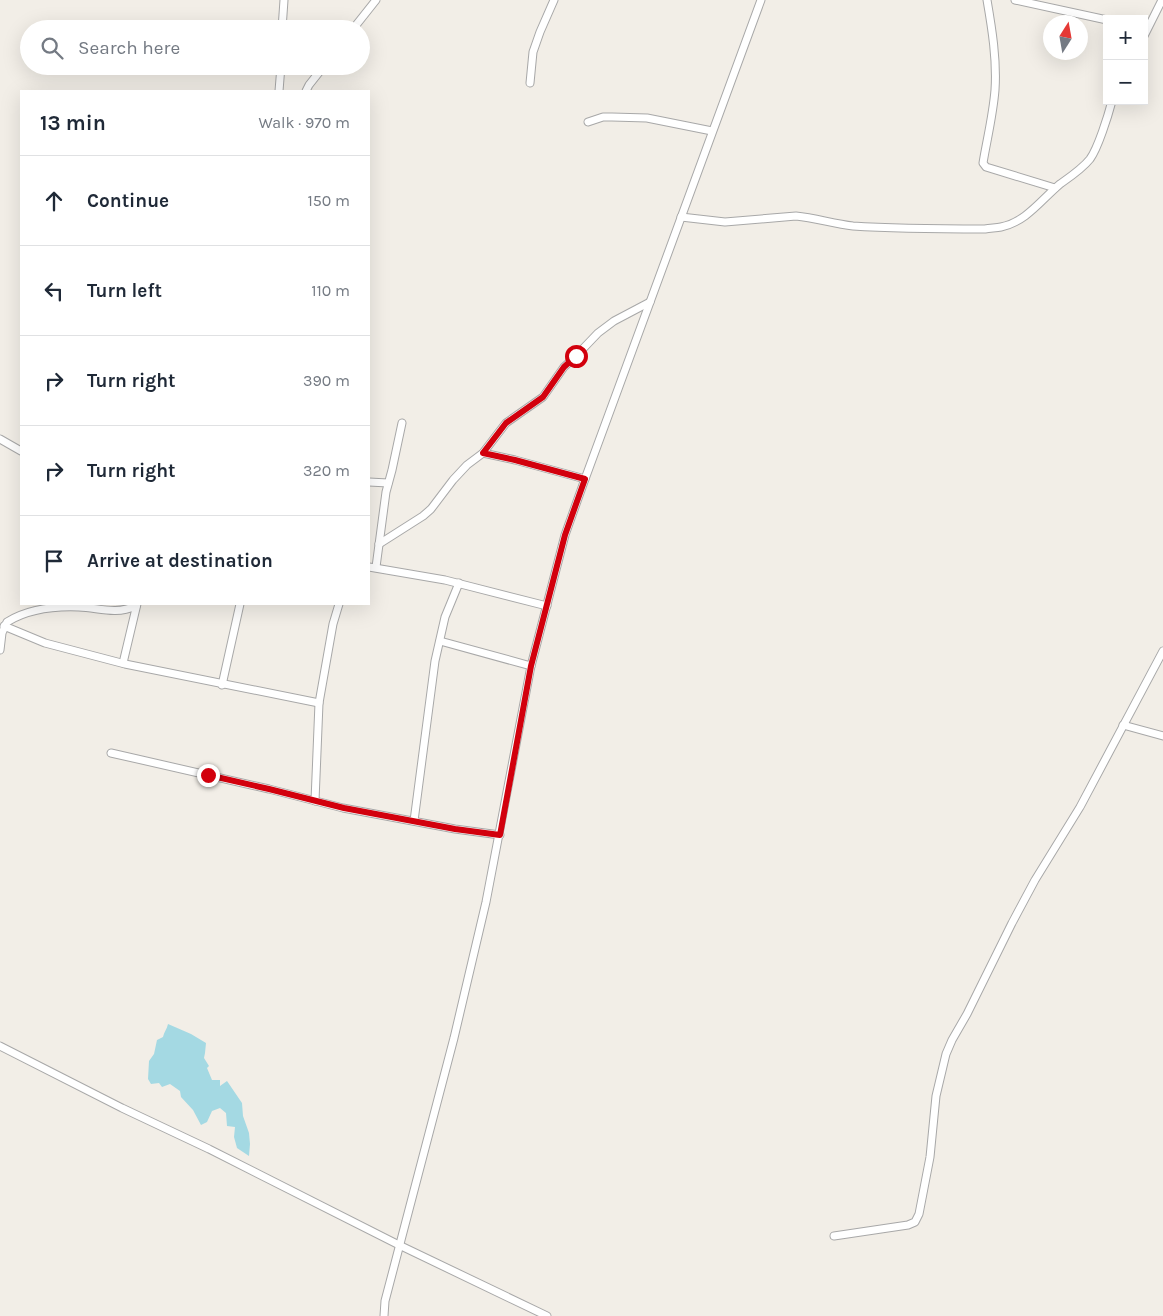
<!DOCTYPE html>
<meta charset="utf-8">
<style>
:root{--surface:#fff;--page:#f6f6f7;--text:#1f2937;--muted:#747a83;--line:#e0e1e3}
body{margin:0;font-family:Karla,sans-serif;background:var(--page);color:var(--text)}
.controls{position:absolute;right:15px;top:15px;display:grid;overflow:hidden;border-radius:0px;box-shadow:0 5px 20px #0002}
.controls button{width:45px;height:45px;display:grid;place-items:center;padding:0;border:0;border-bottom:1px solid var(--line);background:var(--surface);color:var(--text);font:25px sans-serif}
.compass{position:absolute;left:1043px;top:15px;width:45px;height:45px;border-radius:50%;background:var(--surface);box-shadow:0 5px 20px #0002;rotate:11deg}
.stop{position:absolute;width:15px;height:15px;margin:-11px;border:4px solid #d2000d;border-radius:50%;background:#fff}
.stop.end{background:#d2000d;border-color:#fff;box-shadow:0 1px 5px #0008}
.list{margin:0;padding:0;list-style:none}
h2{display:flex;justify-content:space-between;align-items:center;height:65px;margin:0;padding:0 20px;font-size:21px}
h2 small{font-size:16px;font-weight:400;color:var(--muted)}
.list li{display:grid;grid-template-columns:32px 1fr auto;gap:15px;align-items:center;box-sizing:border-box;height:90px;padding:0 20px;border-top:1px solid var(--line)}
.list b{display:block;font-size:19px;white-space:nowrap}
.list em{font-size:16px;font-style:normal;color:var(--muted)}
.icon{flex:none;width:28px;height:28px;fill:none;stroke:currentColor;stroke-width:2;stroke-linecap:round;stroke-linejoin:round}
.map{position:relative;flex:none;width:1163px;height:1316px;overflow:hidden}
.search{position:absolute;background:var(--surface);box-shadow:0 5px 20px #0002;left:20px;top:20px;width:350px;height:55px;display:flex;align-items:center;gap:12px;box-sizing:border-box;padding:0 18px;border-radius:28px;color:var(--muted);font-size:19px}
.panel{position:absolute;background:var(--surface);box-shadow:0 5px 20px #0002;left:20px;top:90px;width:350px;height:515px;border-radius:0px}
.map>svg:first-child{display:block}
.water{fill:#a4d9e3}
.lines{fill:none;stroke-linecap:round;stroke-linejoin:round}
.minor-casing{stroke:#a8a8a8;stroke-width:9}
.minor{stroke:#fff;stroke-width:7}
.route{stroke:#d2000d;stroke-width:6}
</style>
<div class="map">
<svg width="1163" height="1316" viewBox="0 0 1163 1316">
<rect width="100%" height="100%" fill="#f2eee7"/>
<path class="water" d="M168,1024L191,1034L206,1043L205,1053L204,1058L209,1066L207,1068L212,1080H220V1086L227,1081L242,1103L243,1116L249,1133L250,1144L249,1156L237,1148L234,1137L235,1127L227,1126L226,1113L220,1108L212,1111L207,1122L201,1125L193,1110L181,1097L180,1091L170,1084L162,1087L159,1083L151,1084L148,1079L149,1061L154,1054L157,1040L163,1037C164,1032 167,1029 168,1024Z"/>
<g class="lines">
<g class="minor-casing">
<g id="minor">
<path d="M987,0C992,29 997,60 995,90C993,115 987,139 983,163L986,167L1055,188"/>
<path d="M1015,0L1107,20"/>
<path d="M282,29L284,0"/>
<path d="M353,29L376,0"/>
<path d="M1144,36L1162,0"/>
<path d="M530,83L533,52L540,32L554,0"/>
<path d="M279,91L281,66"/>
<path d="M306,91L309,85L324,66"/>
<path d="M588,122L603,117H612L647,118L712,131"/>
<path d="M681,217L725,222L796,216C816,218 834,224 853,226C897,229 942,229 985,229C990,228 996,228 1001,227C1026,222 1041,200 1060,184C1070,177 1082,169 1090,159C1098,148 1108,116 1112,101"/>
<path d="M0,439L21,451"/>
<path d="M483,453L515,460L585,479"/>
<path d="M369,482L388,483"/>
<path d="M379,544L423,516L431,509L453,480L467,465L483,453L506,423L543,397L564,367L576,356L598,333L614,321L650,302"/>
<path d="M369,567L445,580L547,606"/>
<path d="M376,567L386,492L392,470L402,423"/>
<path d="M4,626L45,643L125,664L319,703"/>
<path d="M440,641L531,666"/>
<path d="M0,650L2,633L7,622C28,609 54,606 79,607C100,608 115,615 136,606"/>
<path d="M123,663L137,604"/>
<path d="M222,685L240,604"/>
<path d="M1123,725L1163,736"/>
<path d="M111,753L269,789L343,808L455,829L500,835"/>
<path d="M315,801L319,703L333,624L339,604"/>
<path d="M414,821L435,661L445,617L459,583"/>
<path d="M0,1046L122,1108L209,1149L399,1245L547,1316"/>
<path d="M834,1236L908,1225L915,1222L919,1214L930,1157L936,1096L946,1054L952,1040L967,1014L1012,923L1035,880L1080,807L1163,651"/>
<path d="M384,1316L385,1301L454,1038L486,902L531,666L565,535L585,479L761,0"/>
</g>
</g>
<use href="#minor" class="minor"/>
</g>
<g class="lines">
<path class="route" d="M208,775L269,789L344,808L455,829L500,835L531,666L565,535L585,479L515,460L483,453L506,423L543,397L564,367L576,356"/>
</g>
</svg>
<div class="controls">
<button>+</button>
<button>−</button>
</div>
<svg class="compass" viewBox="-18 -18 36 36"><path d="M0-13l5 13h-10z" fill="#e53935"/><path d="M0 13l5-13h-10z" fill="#747a83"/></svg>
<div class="stop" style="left:576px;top:356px"></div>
<div class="stop end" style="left:208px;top:775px"></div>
<div class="search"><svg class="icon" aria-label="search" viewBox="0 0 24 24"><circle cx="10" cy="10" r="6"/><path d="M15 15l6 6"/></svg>Search here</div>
<section class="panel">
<h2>13 min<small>Walk · 970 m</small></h2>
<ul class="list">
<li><svg class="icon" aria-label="ahead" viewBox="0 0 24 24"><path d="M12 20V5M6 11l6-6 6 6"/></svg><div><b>Continue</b></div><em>150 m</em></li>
<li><svg class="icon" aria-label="left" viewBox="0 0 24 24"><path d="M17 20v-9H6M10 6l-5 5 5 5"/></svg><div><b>Turn left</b></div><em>110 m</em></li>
<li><svg class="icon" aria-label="right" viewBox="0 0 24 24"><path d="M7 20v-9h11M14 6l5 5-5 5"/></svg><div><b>Turn right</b></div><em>390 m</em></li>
<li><svg class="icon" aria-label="right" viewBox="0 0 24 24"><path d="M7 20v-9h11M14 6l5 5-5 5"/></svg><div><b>Turn right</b></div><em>320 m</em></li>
<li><svg class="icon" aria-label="arrive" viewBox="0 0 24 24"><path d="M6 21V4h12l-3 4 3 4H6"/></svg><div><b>Arrive at destination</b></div></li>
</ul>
</section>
</div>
